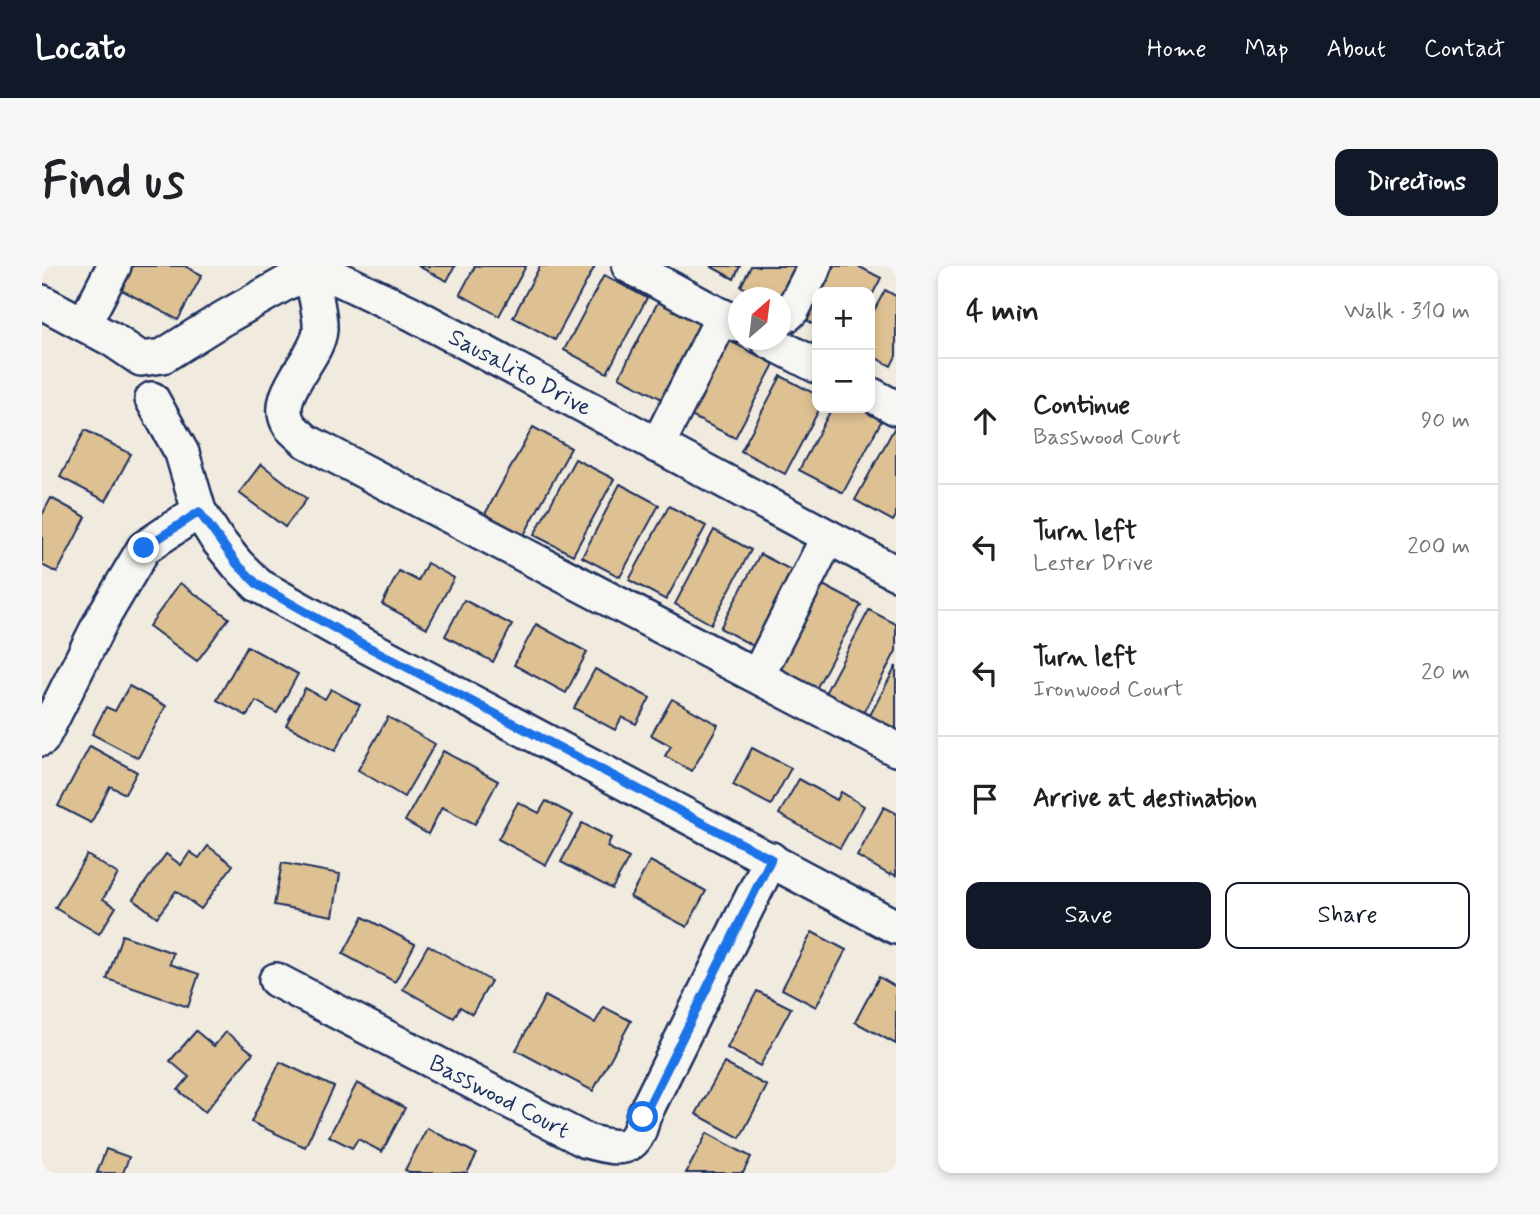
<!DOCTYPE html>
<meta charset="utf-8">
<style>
:root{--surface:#fff;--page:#f6f6f6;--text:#202124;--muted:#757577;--line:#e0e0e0;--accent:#111827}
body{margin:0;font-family:Mynerve,sans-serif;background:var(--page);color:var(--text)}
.controls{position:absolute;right:21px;top:21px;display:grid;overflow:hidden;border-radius:14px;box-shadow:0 4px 10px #0003}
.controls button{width:63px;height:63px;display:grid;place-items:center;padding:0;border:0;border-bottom:2px solid var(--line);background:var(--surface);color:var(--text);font:35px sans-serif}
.compass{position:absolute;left:686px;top:21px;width:63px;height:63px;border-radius:50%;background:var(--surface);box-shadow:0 4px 10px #0003;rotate:28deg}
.stop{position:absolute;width:21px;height:21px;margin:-16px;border:5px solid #1a73e8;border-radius:50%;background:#fff}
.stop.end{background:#1a73e8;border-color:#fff;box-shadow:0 2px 7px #0008}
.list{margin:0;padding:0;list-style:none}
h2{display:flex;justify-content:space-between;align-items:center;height:91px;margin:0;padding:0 28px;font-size:30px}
h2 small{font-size:23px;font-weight:400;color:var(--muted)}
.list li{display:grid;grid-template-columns:46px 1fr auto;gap:21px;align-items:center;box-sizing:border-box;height:126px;padding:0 28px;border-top:2px solid var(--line)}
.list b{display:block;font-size:26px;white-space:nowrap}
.list p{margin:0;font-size:23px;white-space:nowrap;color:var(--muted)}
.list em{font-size:23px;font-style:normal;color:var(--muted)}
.actions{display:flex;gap:14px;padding:21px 28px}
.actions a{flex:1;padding:16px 0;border:2px solid var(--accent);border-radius:14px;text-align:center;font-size:24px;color:var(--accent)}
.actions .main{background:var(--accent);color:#fff}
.icon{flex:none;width:38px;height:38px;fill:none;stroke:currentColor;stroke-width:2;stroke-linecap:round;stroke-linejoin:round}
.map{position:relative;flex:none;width:854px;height:907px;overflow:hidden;border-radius:14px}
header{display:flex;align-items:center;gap:42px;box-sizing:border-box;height:98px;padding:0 35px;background:var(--accent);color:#fff}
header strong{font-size:33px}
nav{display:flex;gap:38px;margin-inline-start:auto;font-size:24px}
.intro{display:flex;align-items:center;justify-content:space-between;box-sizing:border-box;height:168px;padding:0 42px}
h1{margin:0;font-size:49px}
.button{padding:18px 32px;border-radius:14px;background:var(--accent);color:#fff;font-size:24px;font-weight:700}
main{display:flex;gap:42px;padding:0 42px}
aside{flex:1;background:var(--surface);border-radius:14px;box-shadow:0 4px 10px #0003}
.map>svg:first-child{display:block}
.building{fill:#dec192;stroke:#1b2f5e;stroke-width:2}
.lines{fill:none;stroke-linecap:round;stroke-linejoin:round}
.minor-casing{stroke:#1b2f5e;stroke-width:38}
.minor{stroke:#f6f6f2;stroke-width:33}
.route{stroke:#1a73e8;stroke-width:9}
.labels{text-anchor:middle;stroke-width:5;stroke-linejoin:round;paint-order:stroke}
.street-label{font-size:24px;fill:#1b2f5e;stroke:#f6f6f2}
</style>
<header>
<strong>Locato</strong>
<nav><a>Home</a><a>Map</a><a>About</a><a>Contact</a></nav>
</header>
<div class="intro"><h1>Find us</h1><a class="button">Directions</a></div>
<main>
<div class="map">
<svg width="854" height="907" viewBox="0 0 854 907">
<rect width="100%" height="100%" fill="#f1ebdf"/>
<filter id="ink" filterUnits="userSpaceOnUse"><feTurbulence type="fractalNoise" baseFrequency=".0143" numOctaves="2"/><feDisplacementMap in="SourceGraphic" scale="14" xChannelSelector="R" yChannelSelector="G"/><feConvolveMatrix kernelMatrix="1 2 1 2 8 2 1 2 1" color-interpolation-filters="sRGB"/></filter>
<g filter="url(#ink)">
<g class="building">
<path d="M88,0H143L160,9L136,54L76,22Z"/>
<path d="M376,0H413L405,15Z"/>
<path d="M433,0H484L457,50L418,28Z"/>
<path d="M498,0H553L513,74L471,51Z"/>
<path d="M668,0H698L692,13Z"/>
<path d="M709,0H761L738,32H720L699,20Z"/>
<path d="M791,0H816L839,12L828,33V26H777Z"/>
<path d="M562,9L605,32L565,107L522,84Z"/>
<path d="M843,24L854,30V90L849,100L828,89V52Z"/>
<path d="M775,30V60L763,53Z"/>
<path d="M617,34L661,57L622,134L577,111Z"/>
<path d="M688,75L732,98L693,172L649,150Z"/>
<path d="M739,110L775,129V142H778L743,208L699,185Z"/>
<path d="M790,142H823L841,152L801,227L757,204Z"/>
<path d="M854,159V250L851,255L813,234Z"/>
<path d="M491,161L529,182L482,269L443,248Z"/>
<path d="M43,164L89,188L64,235L18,211Z"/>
<path d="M533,193L572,213L531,289L492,269Z"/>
<path d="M219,198L265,233L243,261L197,227Z"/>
<path d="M578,218L617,239L578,311L540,291Z"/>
<path d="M9,232L44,251L15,307L0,299V249Z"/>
<path d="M627,240L664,260L624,334L587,314Z"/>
<path d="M672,264L709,284L669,358L633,338Z"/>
<path d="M718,288L755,307L715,382L678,362Z"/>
<path d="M385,297L412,312L385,362L340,338L357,305L376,315Z"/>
<path d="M138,317L187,352L155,395L107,360Z"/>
<path d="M781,319L819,339L774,423L737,403Z"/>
<path d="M422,334L470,359L451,396L403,370Z"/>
<path d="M827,344L854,358V385L819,451L781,431Z"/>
<path d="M494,358L545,386L524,427L472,399Z"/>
<path d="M205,380L256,408L235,447L214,435L205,450L175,434Z"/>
<path d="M854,400V470L825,455Z"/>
<path d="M553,403L608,432L594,458L580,451L573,464L532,442Z"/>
<path d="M87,420L124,440L96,492L50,468L64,441L73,445Z"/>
<path d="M263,422L283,433L289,423L318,439L293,485L244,459Z"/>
<path d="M630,433L676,459L650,505L623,490L629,480L609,469Z"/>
<path d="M346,451L393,478L362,531L316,504Z"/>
<path d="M48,480L95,506L83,528L68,520L49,557L16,540Z"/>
<path d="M710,482L749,502L729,539L691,519Z"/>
<path d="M401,485L456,515L433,558L400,541L386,568L363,555Z"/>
<path d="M757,513L795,534L799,526L822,540L798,582L737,548Z"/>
<path d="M504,535L531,549L504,599L456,573L476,536L497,547Z"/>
<path d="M842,541L854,547V610L849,607L848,609L815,590Z"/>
<path d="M540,557L569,572L565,581L587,592L570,623L519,596Z"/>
<path d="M166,580L191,599L159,643L134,625L115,651L91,633L124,588L139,599L148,586L157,592Z"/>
<path d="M45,589L76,608L61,633L74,641L57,668L13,642Z"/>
<path d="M608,595L664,625L645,661L588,631Z"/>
<path d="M240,597L298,608L291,650L232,639Z"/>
<path d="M321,651L373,678L353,716L301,688Z"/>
<path d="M770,666L804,684L774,741L740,723Z"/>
<path d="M80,669L131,687L128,698L157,708L146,741L65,713Z"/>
<path d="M386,679L449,715L430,748L418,741L412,752L361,723Z"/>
<path d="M837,711L854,721V778L813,756Z"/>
<path d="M715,725L749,742L718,800L685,782Z"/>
<path d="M503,730L553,757L562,741L589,755L551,825L474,784Z"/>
<path d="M154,765L172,780L184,766L211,787L163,846L136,824L147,811L128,795Z"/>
<path d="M238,796L292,821L263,881L209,856Z"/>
<path d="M682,797L725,820L698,872L654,848Z"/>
<path d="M315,817L363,842L340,886L316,873L310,882L287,870Z"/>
<path d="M385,862L435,888L425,907H369L363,904Z"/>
<path d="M665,867L709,891L701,907H644Z"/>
<path d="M64,883L87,891L81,907H55Z"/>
</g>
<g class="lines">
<g class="minor-casing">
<g id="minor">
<path d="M587,0L696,59"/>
<path d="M269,9C272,25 279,47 278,64C276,93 227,130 248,160C252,165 259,170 264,175L854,483"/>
<path id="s1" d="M0,36L71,74L99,93L121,90L180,53L246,16L269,9L287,8L369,47L854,307"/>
<path d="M738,50L745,49L751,43L773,0"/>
<path d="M42,58L72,0"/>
<path d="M725,74L775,100"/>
<path d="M828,128L854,142"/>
<path d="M110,133L140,187L157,245L174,272L195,298L216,319L317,376L854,661"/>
<path d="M615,180L681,50"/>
<path d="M716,409L786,271"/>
<path d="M0,473L60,353L102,282L157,245"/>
<path id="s2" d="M234,714L544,875C574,882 594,890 601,851L729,593"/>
</g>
</g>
<use href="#minor" class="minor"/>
</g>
</g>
<g class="lines" filter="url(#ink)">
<path class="route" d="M102,282L157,246L195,298L216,319L317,376L729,593L601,851"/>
</g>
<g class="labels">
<g class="street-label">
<text dy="8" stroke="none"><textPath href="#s1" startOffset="539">Sausalito Drive</textPath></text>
<text dy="8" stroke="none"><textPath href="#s2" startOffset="252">Basswood Court</textPath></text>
</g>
</g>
</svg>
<div class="controls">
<button>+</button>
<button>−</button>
</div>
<svg class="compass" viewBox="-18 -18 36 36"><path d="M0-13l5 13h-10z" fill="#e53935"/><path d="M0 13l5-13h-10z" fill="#757577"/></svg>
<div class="stop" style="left:601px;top:851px"></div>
<div class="stop end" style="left:102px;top:282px"></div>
</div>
<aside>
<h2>4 min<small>Walk · 310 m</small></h2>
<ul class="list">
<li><svg class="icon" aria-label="ahead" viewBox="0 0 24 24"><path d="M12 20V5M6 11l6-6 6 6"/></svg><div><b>Continue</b><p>Basswood Court</p></div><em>90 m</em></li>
<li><svg class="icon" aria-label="left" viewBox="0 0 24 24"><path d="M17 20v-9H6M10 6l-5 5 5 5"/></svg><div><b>Turn left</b><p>Lester Drive</p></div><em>200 m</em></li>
<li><svg class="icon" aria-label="left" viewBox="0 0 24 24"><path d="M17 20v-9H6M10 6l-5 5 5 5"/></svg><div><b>Turn left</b><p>Ironwood Court</p></div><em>20 m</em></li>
<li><svg class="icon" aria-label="arrive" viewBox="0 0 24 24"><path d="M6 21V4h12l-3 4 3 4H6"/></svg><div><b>Arrive at destination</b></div></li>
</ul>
<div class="actions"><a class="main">Save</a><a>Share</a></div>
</aside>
</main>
